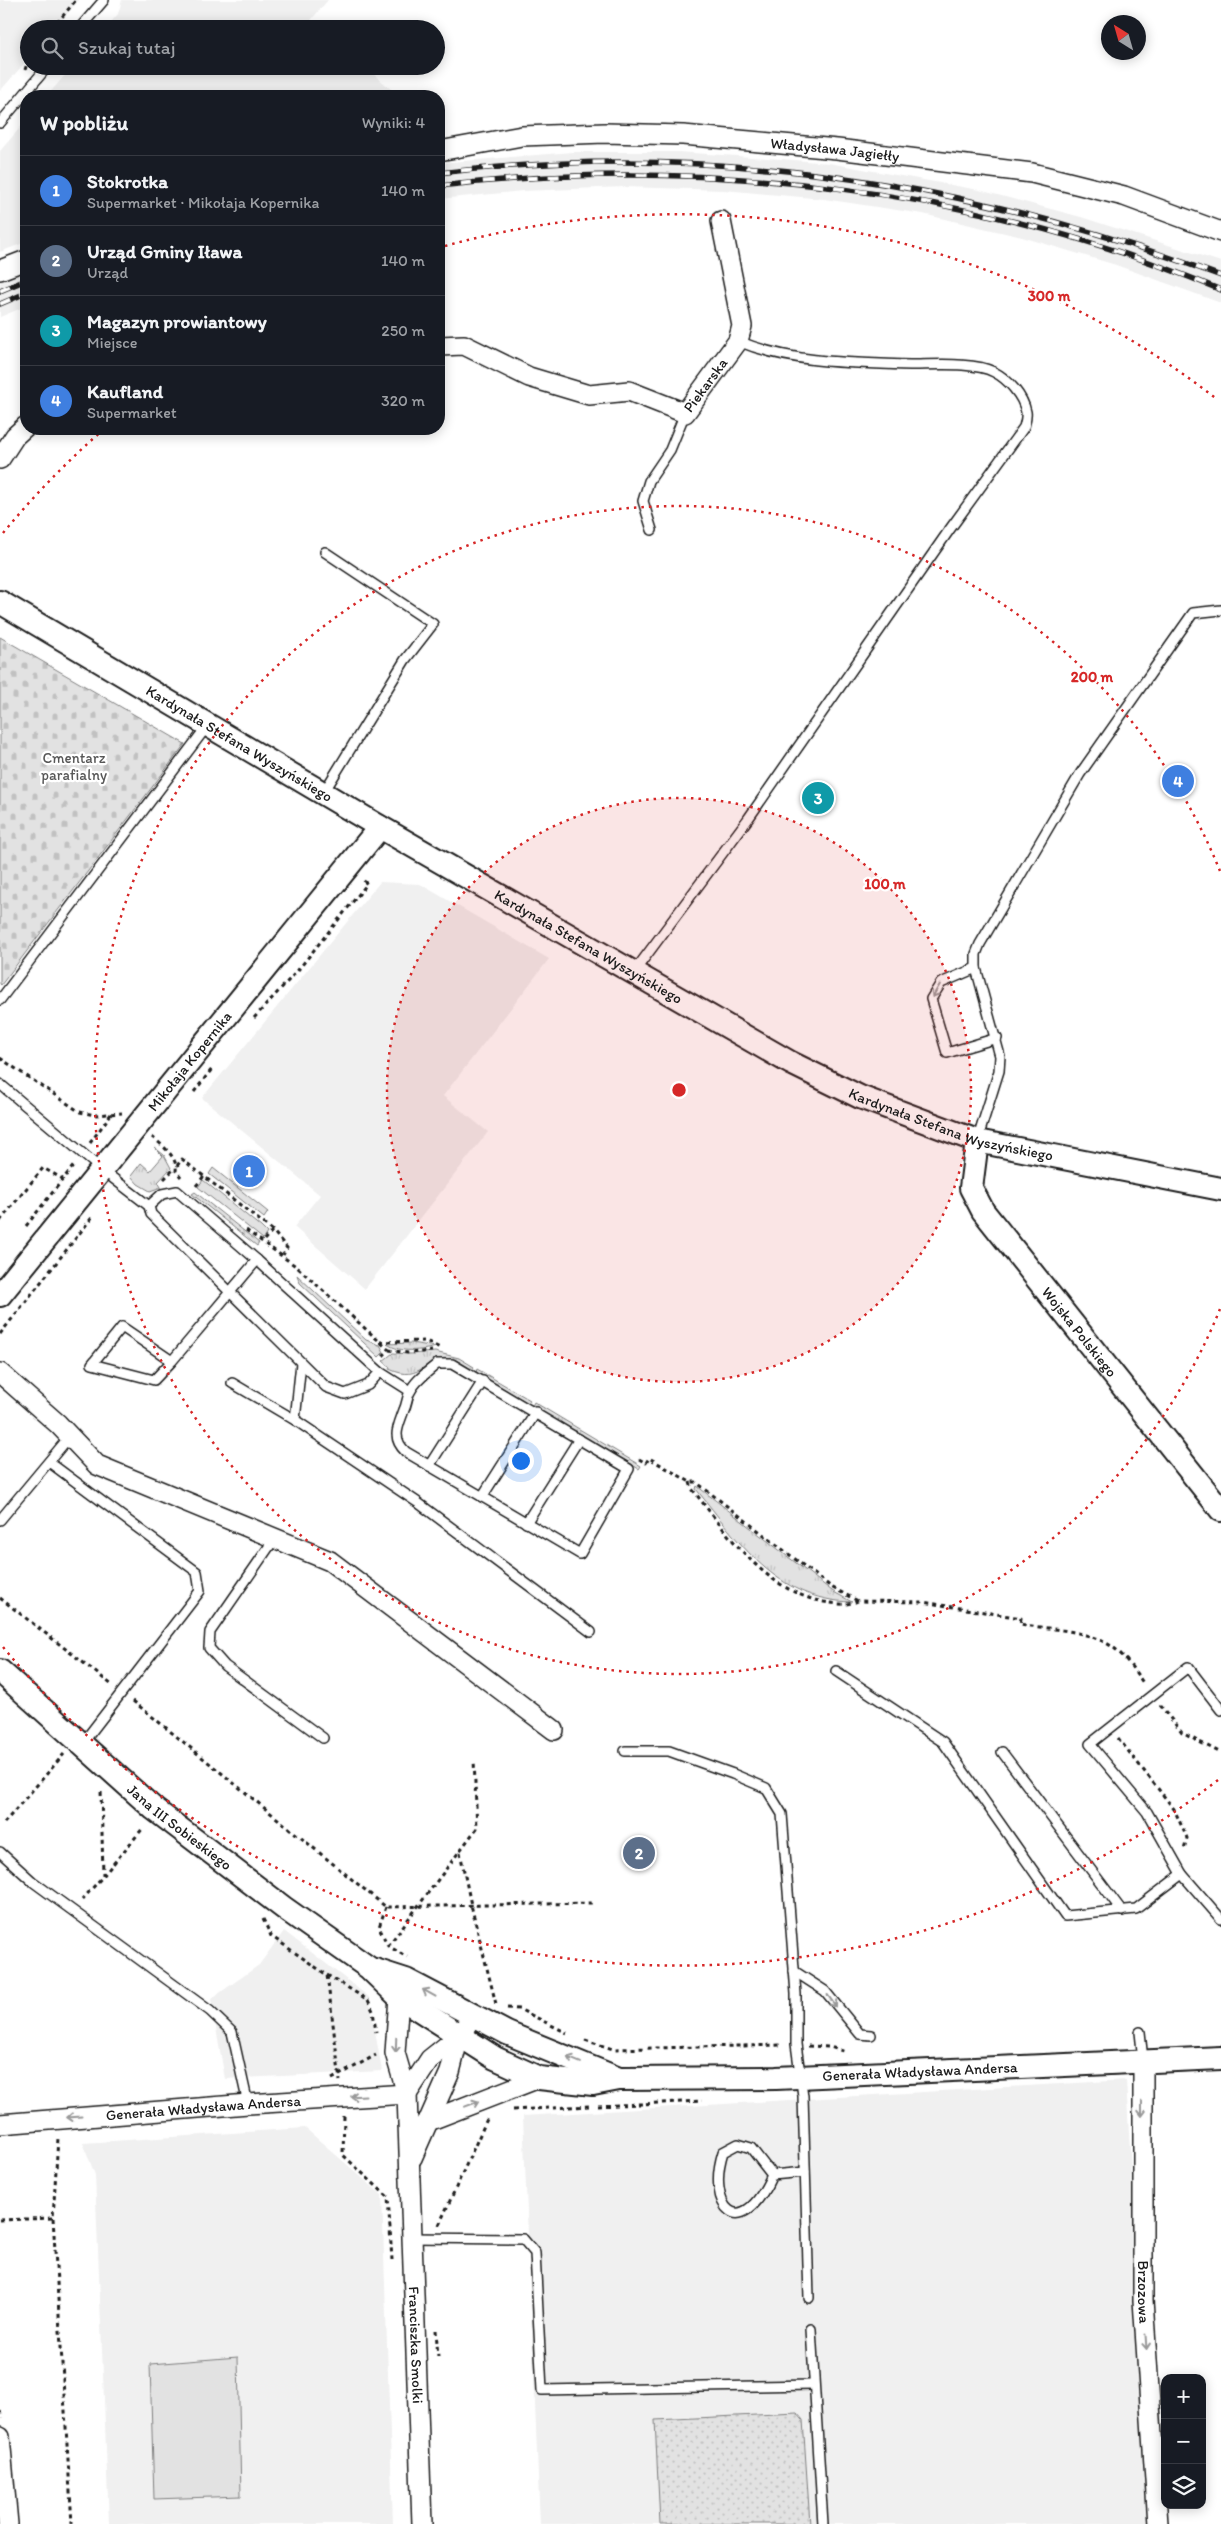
<!DOCTYPE html>
<html lang="pl">
<meta charset="utf-8">
<style>
:root{--surface:#171b24;--page:#20242c;--text:#f1f3f6;--muted:#9ea1a6;--line:#363941;--accent:#1f6fb2}
body{margin:0;font-family:Itim,sans-serif;background:var(--page);color:var(--text)}
.controls{position:absolute;right:15px;bottom:15px;display:grid;overflow:hidden;border-radius:10px;box-shadow:0 2px 12px #0003}
.controls button{width:45px;height:45px;display:grid;place-items:center;padding:0;border:0;border-bottom:1px solid var(--line);background:var(--surface);color:var(--text);font:25px sans-serif}
.compass{position:absolute;left:1101px;top:15px;width:45px;height:45px;border-radius:50%;background:var(--surface);box-shadow:0 2px 12px #0003;rotate:323deg}
.you{position:absolute;left:520px;top:1460px;width:18px;height:18px;margin:-12px;border:4px solid #fff;border-radius:50%;background:#1a73e8;box-shadow:0 0 0 8px #1a73e833}
.badge{display:grid;place-items:center;width:32px;height:32px;border-radius:50%;background:var(--accent);color:#fff;font-size:16px;font-weight:700}
.pin{position:absolute;translate:-50% -50%;border:2px solid #fff;box-shadow:0 1px 5px #0006}
.list{margin:0;padding:0;list-style:none}
h2{display:flex;justify-content:space-between;align-items:center;height:65px;margin:0;padding:0 20px;font-size:21px}
h2 small{font-size:16px;font-weight:400;color:var(--muted)}
.list li{display:grid;grid-template-columns:32px 1fr auto;gap:15px;align-items:center;box-sizing:border-box;height:70px;padding:0 20px;border-top:1px solid var(--line)}
.list b{display:block;font-size:19px;white-space:nowrap}
.list p{margin:0;font-size:16px;white-space:nowrap;color:var(--muted)}
.list em{font-size:16px;font-style:normal;color:var(--muted)}
.icon{flex:none;width:28px;height:28px;fill:none;stroke:currentColor;stroke-width:2;stroke-linecap:round;stroke-linejoin:round}
.map{position:relative;flex:none;width:1221px;height:2524px;overflow:hidden}
.search{position:absolute;background:var(--surface);box-shadow:0 2px 12px #0003;left:20px;top:20px;width:425px;height:55px;display:flex;align-items:center;gap:12px;box-sizing:border-box;padding:0 18px;border-radius:28px;color:var(--muted);font-size:19px}
.panel{position:absolute;background:var(--surface);box-shadow:0 2px 12px #0003;left:20px;top:90px;width:425px;height:345px;border-radius:20px}
.map>svg:first-child{display:block}
.built{fill:#f0f0f0}
.grass{fill:url(#grass-tufts);stroke:#7f7f7f}
.cemetery{fill:url(#cemetery-stones);stroke:#7f7f7f}
.park{fill:url(#park-dots);stroke:#7f7f7f}
.garden{fill:#e2e2e2;stroke:#7f7f7f}
.lines{fill:none;stroke-linecap:round;stroke-linejoin:round}
.service-casing{stroke:#1c1c1c;stroke-width:12}
.minor-casing{stroke:#1c1c1c;stroke-width:22}
.tertiary-casing{stroke:#1c1c1c;stroke-width:26}
.path{stroke:#1c1c1c;stroke-width:3;stroke-dasharray:4 4;stroke-linecap:butt}
.service{stroke:#fff;stroke-width:9}
.minor{stroke:#fff;stroke-width:19}
.tertiary{stroke:#fff;stroke-width:22}
.rail-casing{stroke:#1c1c1c;stroke-width:5.5}
.rail{stroke:#fff;stroke-width:4;stroke-dasharray:11;stroke-linecap:butt}
.oneway{stroke:#999}
.ring{fill:none;stroke:#d62828;stroke-width:2.5;stroke-dasharray:2.5 5}
.labels{text-anchor:middle;stroke-width:4.5;stroke-linejoin:round;paint-order:stroke}
.street-label{font-size:15px;fill:#1c1c1c;stroke:#fff}
.park-label{font-size:15px;fill:#575757;stroke:#fff}
.centre{fill:#d62828;stroke:#fff;stroke-width:2.5}
.ring-label{font-size:15px;text-anchor:middle;font-weight:bold;fill:#d62828;stroke:#fff;stroke-width:4.5;stroke-linejoin:round;paint-order:stroke}
</style>
<div class="map">
<svg width="1221" height="2524" viewBox="0 0 1221 2524">
<defs>
<pattern id="grass-tufts" width="24" height="20" patternUnits="userSpaceOnUse" patternTransform="scale(1.25)"><rect width="24" height="20" fill="#e2e2e2"/><path d="M3 7l-1-3M5 7V3M7 7l1-3M15 17l-1-3M17 17v-4M19 17l1-3" fill="none" stroke="#c1c1c1"/></pattern>
<pattern id="cemetery-stones" width="16" height="16" patternUnits="userSpaceOnUse" patternTransform="scale(1.25)"><rect width="16" height="16" fill="#e2e2e2"/><path d="M2 7V4a2 2 0 0 1 4 0v3zM10 15v-3a2 2 0 0 1 4 0v3z" fill="#c1c1c1"/></pattern>
<pattern id="park-dots" width="8" height="8" patternUnits="userSpaceOnUse" patternTransform="scale(1.25)"><rect width="8" height="8" fill="#e2e2e2"/><path d="M2 2h.1M6 6h.1" fill="none" stroke="#c1c1c1" stroke-width="1.8" stroke-linecap="round"/></pattern>
</defs>
<rect width="100%" height="100%" fill="#fff"/>
<filter id="ink" filterUnits="userSpaceOnUse"><feTurbulence type="fractalNoise" baseFrequency=".02" numOctaves="2"/><feDisplacementMap in="SourceGraphic" scale="10" xChannelSelector="R" yChannelSelector="G"/><feConvolveMatrix kernelMatrix="1 2 1 2 8 2 1 2 1" color-interpolation-filters="sRGB"/></filter>
<g filter="url(#ink)">
<g class="built">
<path d="M0,0H79L54,29H29V58L0,91Z"/>
<path d="M122,0H328L311,20L321,29H105L118,14Z"/>
<path d="M73,66H364L399,96H47Z"/>
<path d="M26,121V242L0,252V151Z"/>
<path d="M573,152H678L782,159L829,163L979,190L1081,217L1221,262V303L1116,265L1022,237L923,214L824,199L724,190L624,187L523,191L439,199V163Z"/>
<path d="M26,270V306L0,317V281Z"/>
<path d="M380,882L420,884L549,959L443,1096L488,1132L365,1289L294,1227L320,1195L202,1098Z"/>
<path d="M284,1931L369,1997L382,2071L225,2079L211,1999L259,1965Z"/>
<path d="M1126,2080L1151,2524H540L523,2116Z"/>
<path d="M305,2128L382,2195L393,2524H109L95,2175L83,2143Z"/>
</g>
<g class="grass">
<path d="M154,1147L164,1155L171,1168L158,1182L161,1187L150,1191L138,1184L131,1176L141,1163L150,1171L163,1156Z"/>
<path d="M213,1168L268,1212L264,1218L209,1174Z"/>
<path d="M203,1180L261,1227L267,1233L263,1239L198,1187Z"/>
<path d="M195,1192L259,1243L257,1246L192,1194Z"/>
<path d="M297,1275L366,1340L380,1345L384,1352L379,1357L300,1283Z"/>
<path d="M411,1343L436,1347C421,1351 401,1353 387,1344Z"/>
<path d="M435,1352L459,1358L474,1367L472,1370C466,1366 458,1360 451,1359C424,1353 424,1385 389,1369L390,1367L383,1361L393,1353L410,1354Z"/>
<path d="M477,1369L530,1400L528,1403L476,1372Z"/>
<path d="M534,1402L641,1466L639,1469L532,1406Z"/>
<path d="M697,1486L832,1591L852,1602C775,1600 740,1543 696,1489Z"/>
</g>
<path class="cemetery" d="M0,637L185,744L1,985L0,984Z"/>
<path class="park" d="M797,2413L803,2420L810,2524H660L655,2420Z"/>
<path class="garden" d="M238,2357L241,2496L154,2499L150,2364Z"/>
<g class="lines">
<g class="service-casing">
<g id="service">
<path d="M79,29L104,0"/>
<path d="M0,123L48,66"/>
<path d="M652,530L643,501L649,481L670,450L685,413"/>
<path d="M324,792L405,660L433,624L325,552"/>
<path d="M976,968L941,983L931,999L947,1053L997,1038"/>
<path d="M634,972L748,819L950,529L1024,427C1025,423 1027,417 1026,412C1023,396 1008,379 994,372C975,362 935,365 914,365C855,363 793,364 738,341"/>
<path d="M0,1000L208,725"/>
<path d="M0,1084L101,1169L149,1206"/>
<path d="M977,1141L999,1071L1000,1056L976,968V954L980,944L1080,774L1193,613L1221,610"/>
<path d="M177,1191L257,1260L380,1372L368,1385L345,1394L326,1387L151,1214L149,1206L162,1194Z"/>
<path d="M172,1361L154,1380L92,1364L122,1327L172,1361L257,1260"/>
<path d="M301,1363L295,1420L417,1502L591,1632"/>
<path d="M437,1364H452L629,1469L580,1554L406,1452C391,1438 398,1427 404,1410C407,1404 407,1397 410,1392C415,1380 428,1372 437,1364Z"/>
<path d="M380,1372L410,1391"/>
<path d="M232,1383L295,1420"/>
<path d="M49,1462L197,1572L200,1591L82,1744"/>
<path d="M429,1466L483,1381"/>
<path d="M482,1497L536,1412"/>
<path d="M0,1520L70,1436"/>
<path d="M526,1523L579,1439"/>
<path d="M275,1538L210,1632L209,1648L225,1666L323,1738"/>
<path d="M836,1671L943,1742L1065,1916L1136,1909L1182,1874"/>
<path d="M1221,1710L1188,1667L1090,1744L1147,1812L1182,1874L1221,1919"/>
<path d="M625,1751H669L733,1774L766,1788L782,1814L796,1994V2044L803,2096L809,2298"/>
<path d="M1002,1752L1122,1911"/>
<path d="M0,1852L32,1881L210,2011L232,2032L248,2104"/>
<path d="M794,1971L825,1991L860,2034L871,2035"/>
<path d="M1140,2032L1143,2060"/>
<path d="M772,2175C740,2246 706,2206 723,2152L738,2144L751,2148L772,2175L805,2172"/>
<path d="M410,2238L523,2239L535,2253L542,2390L813,2385"/>
<path d="M811,2329L823,2524"/>
</g>
</g>
<g class="minor-casing">
<g id="minor">
<path id="s1" d="M439,151L522,136L605,133L683,135L837,149L1032,173L1124,196L1221,232"/>
<path d="M0,270L26,260"/>
<path id="s2" d="M439,346L464,345L529,377L589,395L629,391L685,413L738,341L742,326L721,221"/>
<path d="M0,459L15,436L26,426"/>
<path d="M0,1373L58,1424L97,1465L330,1561L554,1730"/>
<path id="s3" d="M399,1997L395,2053L407,2094L422,2524"/>
<path id="s4" d="M1143,2060V2300L1158,2524"/>
<path d="M407,2094L430,2059L459,2036L472,2017"/>
<path d="M426,2122L539,2078"/>
<path id="s5" d="M0,2124L248,2104L407,2094"/>
<path d="M412,2158L450,2072L459,2036"/>
<path d="M0,2437L8,2524"/>
</g>
</g>
<g class="tertiary-casing">
<g id="tertiary">
<path id="s6" d="M0,602L380,827L791,1063L860,1097L977,1141L1221,1189"/>
<path id="s7" d="M977,1141L971,1188L983,1211L1221,1510"/>
<path id="s8" d="M0,1295L380,827"/>
<path id="s9" d="M0,1671L154,1809L284,1908L369,1968L399,1997L495,2058L539,2078L593,2084L619,2079L776,2078L1221,2058"/>
<path d="M375,1970L406,1980L507,2033L619,2079"/>
</g>
</g>
<g class="path">
<path d="M52,29L76,0"/>
<path d="M25,70L29,57"/>
<path d="M254,1018L298,970L367,884L363,880"/>
<path d="M0,1058L80,1112L95,1115L122,1113"/>
<path d="M194,1092L212,1069"/>
<path d="M152,1137C162,1145 178,1157 176,1171L181,1177"/>
<path d="M90,1143L111,1114"/>
<path d="M177,1166L182,1159L272,1230L287,1248L283,1255"/>
<path d="M164,1179L173,1170"/>
<path d="M196,1186L204,1176"/>
<path d="M0,1221L43,1168L63,1179"/>
<path d="M26,1226L75,1164"/>
<path d="M246,1230L297,1267L389,1350"/>
<path d="M264,1240L272,1231"/>
<path d="M0,1334L94,1215"/>
<path d="M380,1342L426,1341L442,1349"/>
<path d="M383,1356L389,1350L408,1353L432,1351"/>
<path d="M639,1459L646,1463L649,1458L690,1482H696L831,1587L858,1601"/>
<path d="M690,1482L692,1489C728,1534 763,1590 824,1602C836,1604 847,1606 858,1601L923,1602L1021,1618L1020,1624C1050,1630 1088,1629 1114,1648C1126,1657 1135,1672 1144,1684"/>
<path d="M0,1598L112,1685"/>
<path d="M133,1701L386,1907L594,1903"/>
<path d="M1160,1705L1182,1733L1221,1753"/>
<path d="M1118,1738L1174,1809L1187,1838L1184,1849"/>
<path d="M4,1823L64,1754"/>
<path d="M460,1852L471,1905L496,2004"/>
<path d="M103,1876L144,1827"/>
<path d="M82,1900L103,1876L101,1789"/>
<path d="M386,1907L379,1927L388,1946L407,1957"/>
<path d="M263,1919L271,1936L327,1975L340,2081"/>
<path d="M388,1946L477,1828L474,1760"/>
<path d="M327,1975L368,2000L373,2011L376,2032"/>
<path d="M507,2008L519,2009L567,2033"/>
<path d="M585,2040L613,2049L782,2045"/>
<path d="M808,2046L830,2047L846,2052"/>
<path d="M332,2079L376,2055"/>
<path d="M598,2106L702,2101"/>
<path d="M513,2110L589,2106"/>
<path d="M344,2116L343,2155L388,2197L392,2260"/>
<path d="M53,2218L72,2524"/>
<path d="M0,2220L53,2218L58,2138"/>
<path d="M439,2225L487,2119"/>
<path d="M436,2330L438,2357"/>
<path d="M0,2411L2,2419"/>
</g>
<use href="#service" class="service"/>
<use href="#minor" class="minor"/>
<use href="#tertiary" class="tertiary"/>
<g class="rail-casing">
<g id="rail">
<path d="M439,173C707,141 969,181 1221,276"/>
<path d="M439,186C701,156 976,187 1221,290"/>
<path d="M0,291L26,280"/>
<path d="M0,304L26,293"/>
</g>
</g>
<use href="#rail" class="rail"/>
</g>
<defs><path id="oneway-shaft" d="M-6 0H5M1.5-3L5.5 0L1.5 3" fill="none" stroke-width="1.6" stroke-linecap="round" stroke-linejoin="round" transform="scale(1.25)"/></defs>
<g class="oneway">
<use href="#oneway-shaft" transform="translate(936 991) rotate(121)"/>
<use href="#oneway-shaft" transform="translate(429 1993) rotate(-151)"/>
<use href="#oneway-shaft" transform="translate(832 2001) rotate(54)"/>
<use href="#oneway-shaft" transform="translate(396 2045) rotate(92)"/>
<use href="#oneway-shaft" transform="translate(574 2060) rotate(-158)"/>
<use href="#oneway-shaft" transform="translate(358 2096) rotate(177)"/>
<use href="#oneway-shaft" transform="translate(472 2104) rotate(-21)"/>
<use href="#oneway-shaft" transform="translate(1142 2109) rotate(90)"/>
<use href="#oneway-shaft" transform="translate(74 2117) rotate(176)"/>
<use href="#oneway-shaft" transform="translate(1146 2342) rotate(86)"/>
</g>
</g>
<circle cx="679" cy="1090" r="292" fill="#d62828" fill-opacity=".12"/>
<g class="ring">
<circle cx="679" cy="1090" r="292"/>
<path d="M1220 1309A584 584 0 1 1 1220 871"/>
<path d="M1218 1780A876 876 0 0 1 3 1647M3 533A876 876 0 0 1 104 429M445 246A876 876 0 0 1 1218 400"/>
</g>
<g class="labels">
<g class="street-label">
<text dy="5" stroke="none"><textPath href="#s1" startOffset="398">Władysława Jagiełły</textPath></text>
<text dy="5" stroke="none"><textPath href="#s2" startOffset="295">Piekarska</textPath></text>
<text dy="5" stroke="none"><textPath href="#s6" startOffset="278">Kardynała Stefana Wyszyńskiego</textPath></text>
<text dy="5" stroke="none"><textPath href="#s6" startOffset="682">Kardynała Stefana Wyszyńskiego</textPath></text>
<text dy="5" stroke="none"><textPath href="#s8" startOffset="301">Mikołaja Kopernika</textPath></text>
<text dy="5" stroke="none"><textPath href="#s6" startOffset="1088">Kardynała Stefana Wyszyńskiego</textPath></text>
<text dy="5" stroke="none"><textPath href="#s7" startOffset="228">Wojska Polskiego</textPath></text>
<text dy="5" stroke="none"><textPath href="#s9" startOffset="238">Jana III Sobieskiego</textPath></text>
<text dy="5" stroke="none"><textPath href="#s9" startOffset="1060">Generała Władysława Andersa</textPath></text>
<text dy="5" stroke="none"><textPath href="#s5" startOffset="204">Generała Władysława Andersa</textPath></text>
<text dy="5" stroke="none"><textPath href="#s4" startOffset="232">Brzozowa</textPath></text>
<text dy="5" stroke="none"><textPath href="#s3" startOffset="350">Franciszka Smolki</textPath></text>
</g>
<g class="park-label">
<text x="74" y="763">Cmentarz<tspan x="74" dy="17">parafialny</tspan></text>
</g>
</g>
<circle cx="679" cy="1090" r="8" class="centre"/>
<g class="ring-label">
<text x="1049" y="301">300 m</text>
<text x="1092" y="682">200 m</text>
<text x="885" y="889">100 m</text>
</g>
</svg>
<div class="controls">
<button>+</button>
<button>−</button>
<button><svg class="icon" aria-label="layers" viewBox="0 0 24 24"><path d="M12 4l9 5-9 5-9-5zM3 14l9 5 9-5"/></svg></button>
</div>
<svg class="compass" viewBox="-18 -18 36 36"><path d="M0-13l5 13h-10z" fill="#e53935"/><path d="M0 13l5-13h-10z" fill="#9ea1a6"/></svg>
<div class="you"></div>
<div class="pin badge" style="left:249px;top:1171px;background:#3f7fe0">1</div>
<div class="pin badge" style="left:639px;top:1853px;background:#5c6f8a">2</div>
<div class="pin badge" style="left:818px;top:798px;background:#0f9aa8">3</div>
<div class="pin badge" style="left:1178px;top:781px;background:#3f7fe0">4</div>
<div class="search"><svg class="icon" aria-label="search" viewBox="0 0 24 24"><circle cx="10" cy="10" r="6"/><path d="M15 15l6 6"/></svg>Szukaj tutaj</div>
<section class="panel">
<h2>W pobliżu<small>Wyniki: 4</small></h2>
<ul class="list">
<li><span class="badge" style="background:#3f7fe0">1</span><div><b>Stokrotka</b><p>Supermarket · Mikołaja Kopernika</p></div><em>140 m</em></li>
<li><span class="badge" style="background:#5c6f8a">2</span><div><b>Urząd Gminy Iława</b><p>Urząd</p></div><em>140 m</em></li>
<li><span class="badge" style="background:#0f9aa8">3</span><div><b>Magazyn prowiantowy</b><p>Miejsce</p></div><em>250 m</em></li>
<li><span class="badge" style="background:#3f7fe0">4</span><div><b>Kaufland</b><p>Supermarket</p></div><em>320 m</em></li>
</ul>
</section>
</div>
